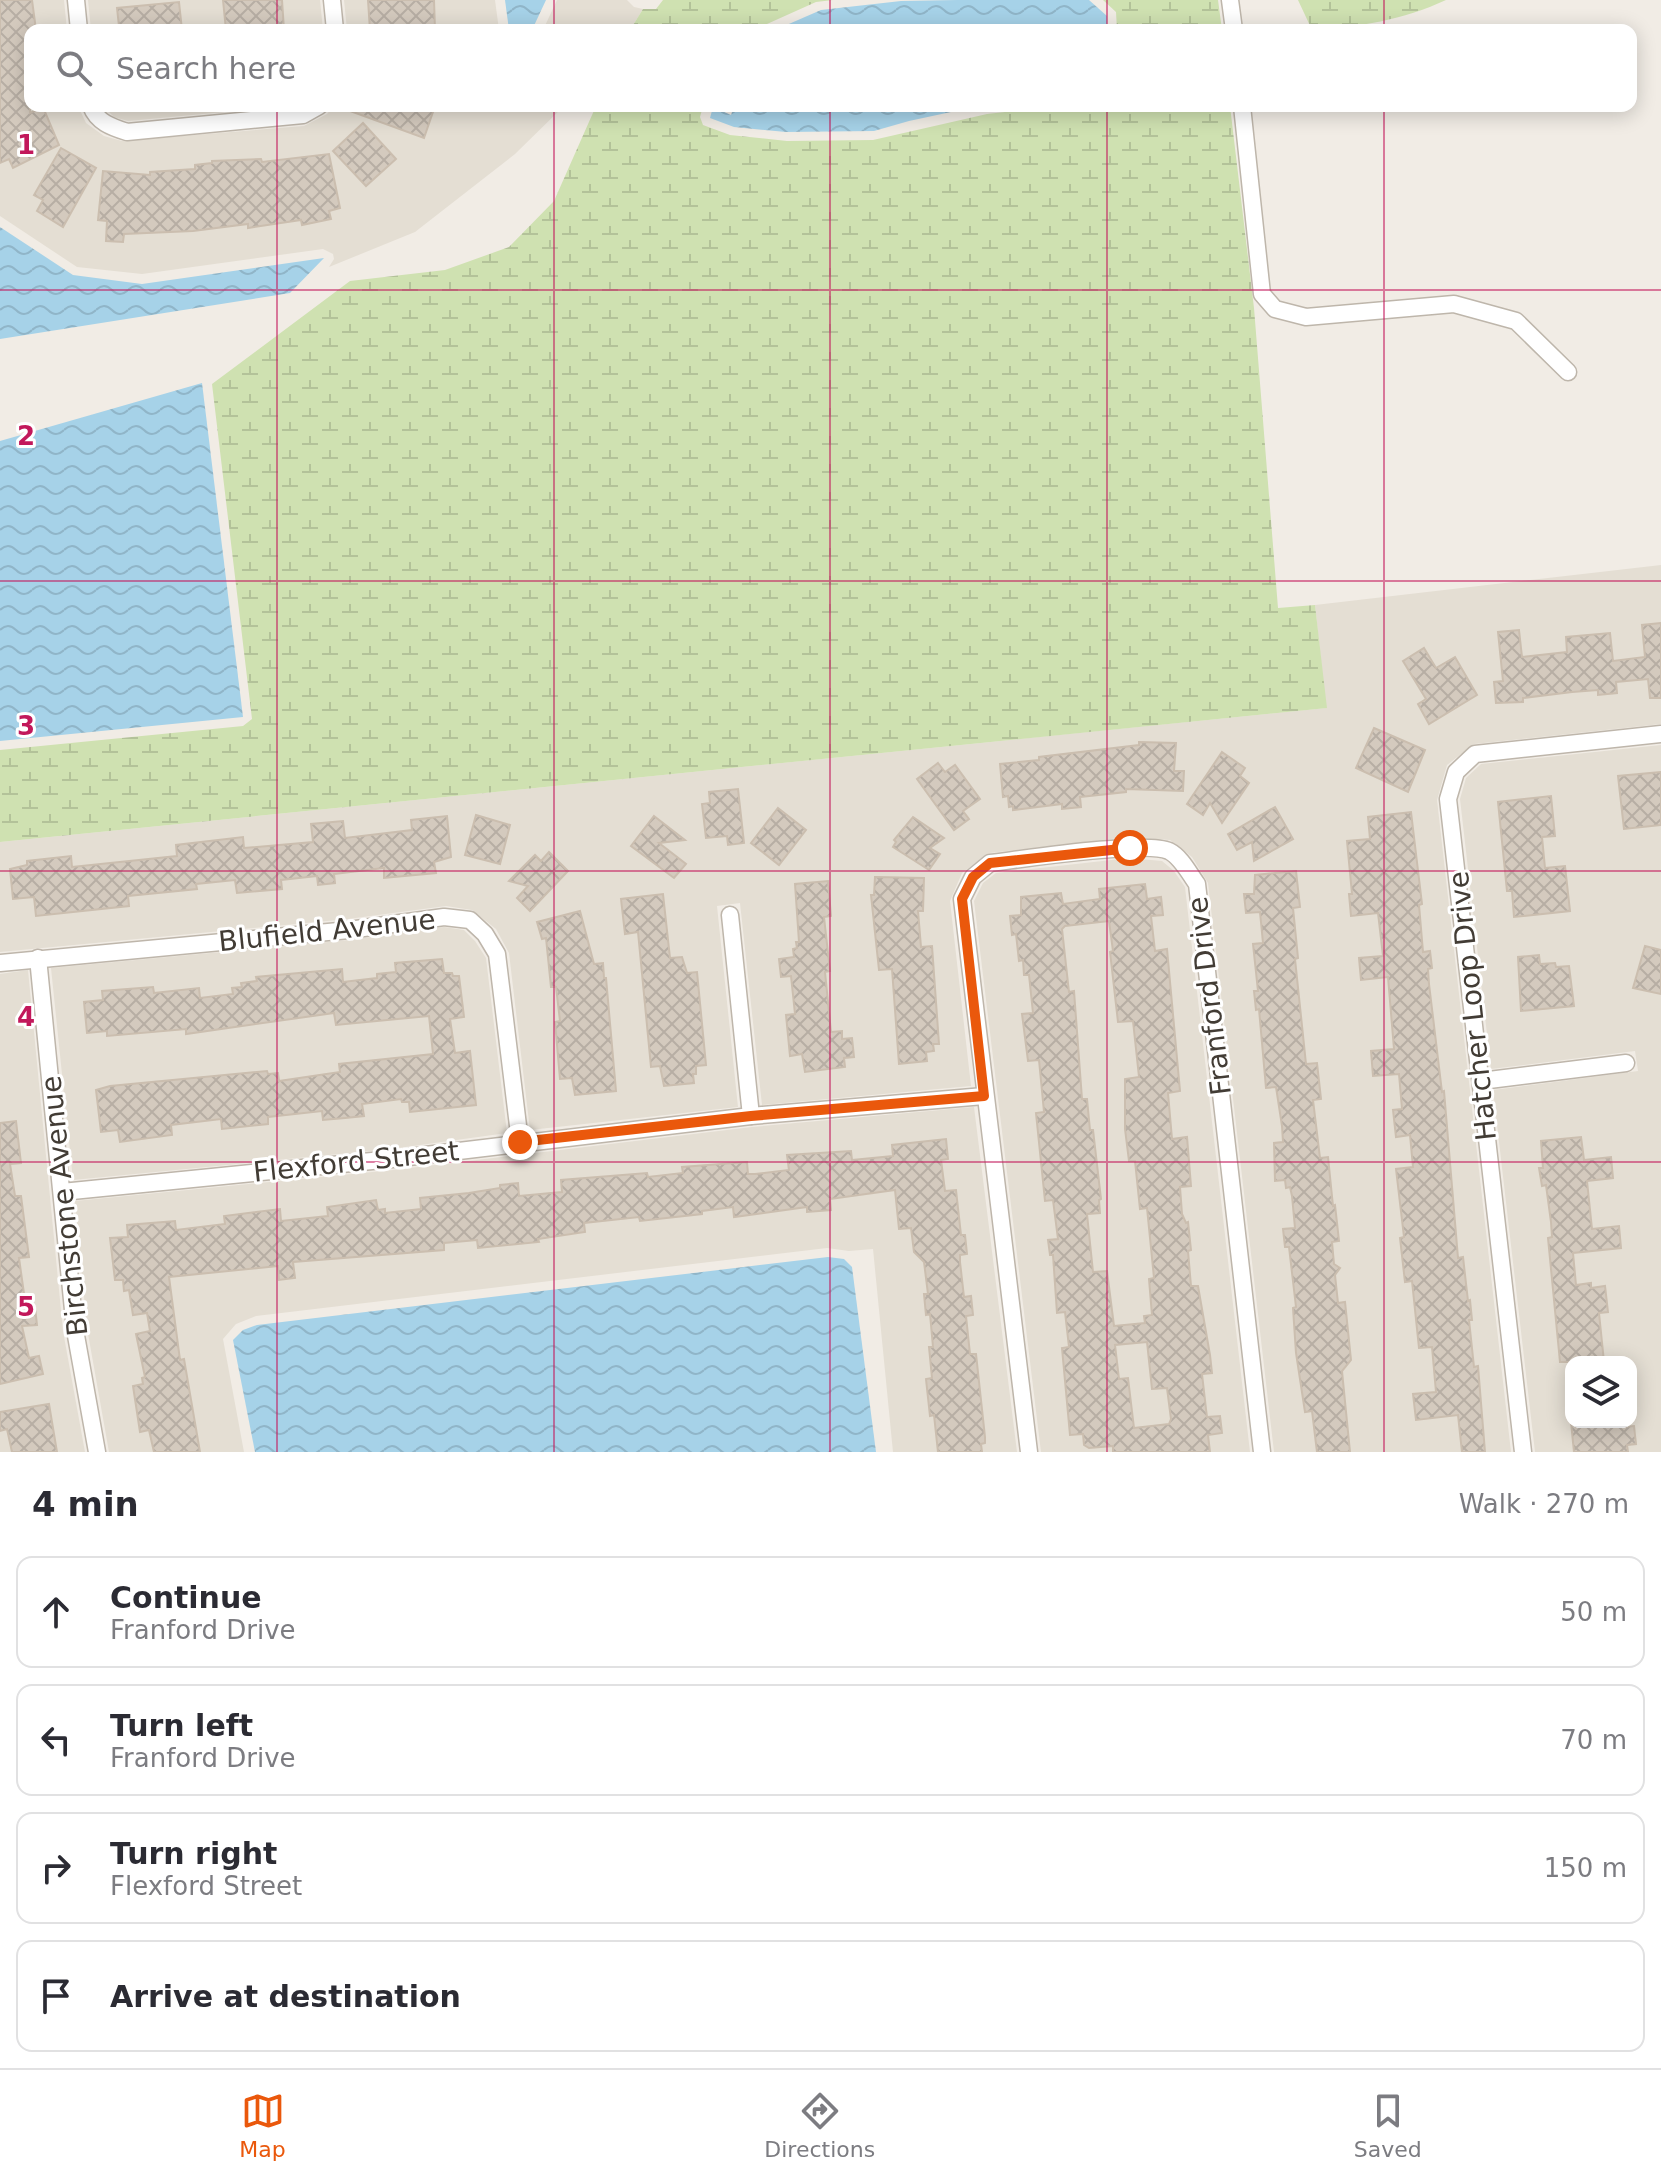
<!DOCTYPE html>
<meta charset="utf-8">
<style>
:root{--surface:#fff;--page:#f2f2f3;--text:#2b2b33;--muted:#7c7c81;--line:#e1e1e2;--accent:#ea580c}
body{margin:0;font-family:"DejaVu Sans",sans-serif;background:var(--page);color:var(--text)}
.controls{position:absolute;right:24px;bottom:24px;display:grid;overflow:hidden;border-radius:16px;box-shadow:0 4px 20px #0003}
.controls button{width:72px;height:72px;display:grid;place-items:center;padding:0;border:0;border-bottom:2px solid var(--line);background:var(--surface);color:var(--text);font:40px sans-serif}
.stop{position:absolute;width:24px;height:24px;margin:-18px;border:6px solid #ea580c;border-radius:50%;background:#fff}
.stop.end{background:#ea580c;border-color:#fff;box-shadow:0 2px 8px #0008}
.list{margin:0;padding:0;list-style:none}
h2{display:flex;justify-content:space-between;align-items:center;height:104px;margin:0;padding:0 32px;font-size:34px}
h2 small{font-size:26px;font-weight:400;color:var(--muted)}
.list li{display:grid;grid-template-columns:52px 1fr auto;gap:24px;align-items:center;box-sizing:border-box;height:112px;margin:0 16px 16px;padding:0 16px;border:2px solid var(--line);border-radius:16px}
.list b{display:block;font-size:30px;white-space:nowrap}
.list p{margin:0;font-size:26px;white-space:nowrap;color:var(--muted)}
.list em{font-size:26px;font-style:normal;color:var(--muted)}
.icon{flex:none;width:44px;height:44px;fill:none;stroke:currentColor;stroke-width:2;stroke-linecap:round;stroke-linejoin:round}
.map{position:relative;flex:none;width:1661px;height:1452px;overflow:hidden}
.search{position:absolute;background:var(--surface);box-shadow:0 4px 20px #0003;left:24px;right:24px;top:24px;height:88px;display:flex;align-items:center;gap:20px;box-sizing:border-box;padding:0 28px;border-radius:16px;color:var(--muted);font-size:30px}
.sheet{height:616px;background:var(--surface)}
nav{display:flex;justify-content:space-around;align-items:center;box-sizing:border-box;height:112px;border-top:2px solid var(--line);background:var(--surface);font-size:22px;color:var(--muted)}
nav a{display:grid;justify-items:center;gap:4px}
nav .on{color:var(--accent)}
.map>svg:first-child{display:block}
.residential{fill:#e4ded3;fill-rule:evenodd}
.wetland{fill:url(#wetland-marsh)}
.water{fill:url(#water-waves)}
.building{fill:url(#building-cross-hatch);stroke:#cbbeaf;stroke-width:2;fill-rule:evenodd}
.lines{fill:none;stroke-linecap:round;stroke-linejoin:round}
.minor-casing{stroke:#beb6ab;stroke-width:19}
.minor{stroke:#fff;stroke-width:16}
.route{stroke:#ea580c;stroke-width:10}
.grid{fill:none;stroke:#c2185b;stroke-width:2;stroke-opacity:0.55}
.labels{text-anchor:middle;stroke-width:6;stroke-linejoin:round;paint-order:stroke}
.street-label{font-size:28px;fill:#423c35;stroke:#fff}
.grid-label{font-size:26px;text-anchor:middle;font-weight:bold;fill:#c2185b;stroke:#fff;stroke-width:6;stroke-linejoin:round;paint-order:stroke}
</style>
<div class="map">
<svg width="1661" height="1452" viewBox="0 0 1661 1452">
<defs>
<pattern id="wetland-marsh" width="20" height="14" patternUnits="userSpaceOnUse" patternTransform="scale(2)"><rect width="20" height="14" fill="#cfe1b1"/><path d="M1 5h8M5 5V1M11 12h8M15 12V8" fill="none" stroke="#b3c299"/></pattern>
<pattern id="water-waves" width="16" height="10" patternUnits="userSpaceOnUse" patternTransform="scale(2)"><rect width="16" height="10" fill="#a6d2e8"/><path d="M0 5q4-4 8 0t8 0" fill="none" stroke="#90b5c8"/></pattern>
<pattern id="building-cross-hatch" width="8" height="8" patternUnits="userSpaceOnUse" patternTransform="scale(2)"><rect width="8" height="8" fill="#d4cabe"/><path d="M0 0l8 8M0 8l8-8" fill="none" stroke="#b7aea4"/></pattern>
</defs>
<rect width="100%" height="100%" fill="#f1ece5"/>
<g class="residential">
<path d="M0,0H64L67,30H30V106H78L86,123L104,136L122,141L304,126L327,114L334,106H564L515,154L415,232L329,267L334,259L333,254L323,249L142,274L77,267L0,216Z"/>
<path d="M88,0H320L323,30H91Z"/>
<path d="M344,0H495L499,30H347Z"/>
<path d="M557,0H627L634,7L643,9L630,30H543Z"/>
<path d="M103,106H288L128,121L114,117Z"/>
<path d="M1661,565V724L1474,744L1447,765L1437,800L1511,1452H1274L1208,883L1192,857L1170,840L1128,837L989,853L962,873L950,901L971,1086L762,1105L740,903L717,906L738,1107L530,1130L509,953L496,929L472,910L446,906L348,919L0,952V842L1326,708L1315,605Z"/>
<path d="M1661,745V1452H1535L1493,1090L1638,1071L1635,1051L1491,1069L1460,799L1466,778L1481,764ZM1571,1362H1631V1422H1571Z"/>
<path d="M1129,858L1162,861L1174,871L1185,887L1250,1452H1041L974,901L983,883L996,873Z"/>
<path d="M444,927L464,930L475,941L486,958L507,1133L391,1149L73,1180L51,968L349,940Z"/>
<path d="M28,970L63,1331L85,1452H0V974Z"/>
<path d="M974,1107L1017,1452H893L873,1249L849,1251L827,1248L256,1316L236,1324L223,1339L244,1452H109L87,1328L75,1201L393,1170L752,1127Z"/>
</g>
<g class="wetland">
<path d="M663,0H833L816,2L767,24L760,30H630L643,9H656Z"/>
<path d="M1103,0H1218L1222,30H1117L1116,12Z"/>
<path d="M1298,0H1446C1403,20 1359,27 1312,30Z"/>
<path d="M596,106H703L700,117L703,125L730,135L787,141L873,140L987,114L1057,106H1230L1254,308L1278,608L1315,605L1327,708L0,842V750L243,726L252,719L212,384L350,281L445,270L509,247L554,201Z"/>
</g>
<g class="water">
<path d="M505,0H546L532,30H509Z"/>
<path d="M957,0H1089L1107,16V30H775L821,10L901,1Z"/>
<path d="M734,106H979L909,121L874,131L786,132L734,127L710,118L713,107L731,115Z"/>
<path d="M0,227L73,275L142,284L324,258L290,293L0,339Z"/>
<path d="M202,383L243,717L0,741V441Z"/>
<path d="M828,1257L844,1259L852,1267L876,1452H255L233,1340L243,1330L257,1325Z"/>
</g>
<g class="building">
<path d="M0,0H32L36,30H30V113L43,107L59,145L13,168L9,159L0,163Z"/>
<path d="M223,0H282L284,30H226Z"/>
<path d="M368,0H434L435,30H370Z"/>
<path d="M179,2L182,30H122V26H119L117,8Z"/>
<path d="M342,106H435L424,138L342,108Z"/>
<path d="M363,123L396,159L366,186L333,151Z"/>
<path d="M61,148L96,168L63,227L37,211L43,200L34,195Z"/>
<path d="M329,154L340,208L329,211L331,219L302,225L301,220L248,228V224L193,231L124,234L123,242L106,241L107,221L98,220L103,171L150,175V172L195,169V165L212,163V161L261,159L262,162Z"/>
<path d="M1661,623V698H1650L1648,679L1616,682L1617,693L1598,695V690L1572,692L1523,698V702L1496,703L1494,682L1503,681L1498,632L1519,630L1522,657L1567,652L1566,637L1610,633L1613,661L1645,657L1642,625Z"/>
<path d="M1424,648L1436,668L1455,657L1477,695L1429,724L1418,704L1426,699L1403,661Z"/>
<path d="M1374,728L1425,750L1408,792L1356,768Z"/>
<path d="M1139,742L1176,743L1174,771H1184L1183,791L1126,789V792L1080,797L1081,807L1062,809V804L1013,810V806L1009,807L1008,796L1003,797L1000,764L1039,760V757L1139,745Z"/>
<path d="M1222,752L1245,768L1240,776L1249,783L1222,823L1210,803L1203,815L1187,804Z"/>
<path d="M938,763L945,772L955,765L980,799L963,811L969,819L954,830L917,779Z"/>
<path d="M1661,772V825L1624,829L1618,776Z"/>
<path d="M738,789L744,843L728,845L727,836L706,838L702,804L710,803L709,792Z"/>
<path d="M1551,796L1555,836L1542,837L1545,868L1565,866L1570,911L1514,917L1512,891H1507L1498,802Z"/>
<path d="M1275,807L1293,839L1254,861L1252,842L1237,850L1228,834Z"/>
<path d="M778,808L806,830L779,865L751,843Z"/>
<path d="M1411,812L1422,904L1419,905L1423,952L1430,951L1432,968L1428,969L1429,984L1442,1092L1444,1091L1458,1258L1463,1257L1468,1301L1470,1300L1472,1320H1469L1474,1367L1478,1366L1485,1452H1462L1458,1415L1416,1420L1413,1394L1436,1392L1432,1347L1419,1348L1412,1281L1405,1282L1400,1238L1404,1237L1396,1169L1413,1167L1410,1135L1396,1137L1393,1110L1402,1109L1399,1074L1373,1076L1371,1051L1394,1049L1388,977L1361,980L1359,958L1383,956L1378,913L1351,916L1349,894H1352L1347,841L1370,839L1368,817Z"/>
<path d="M476,815L510,825L500,864L465,855Z"/>
<path d="M447,816L451,857L434,862L436,873L384,878V868L334,874L335,883L318,885L317,876L281,880L282,889L237,893L235,880L196,884L197,889L128,896L129,906L36,916L34,897L13,899L10,869L27,865V861L71,856L72,867L177,856L176,845L243,837L244,848L313,842L311,824L343,821L345,838L412,830L411,820Z"/>
<path d="M654,816L685,840L659,843L686,864L674,878L631,846Z"/>
<path d="M913,817L944,838L930,848L940,854L929,870L893,847L896,842L894,840Z"/>
<path d="M549,852L568,871L530,911L517,898L528,886L509,881L535,855L541,861Z"/>
<path d="M1296,871L1300,907L1293,908L1298,958L1295,959L1306,1064L1317,1063L1321,1099L1313,1100L1320,1158L1328,1157L1333,1206L1335,1205L1339,1241L1332,1242L1334,1264L1340,1268L1335,1275L1338,1303L1345,1302L1351,1360L1342,1371L1350,1452H1317L1312,1411L1305,1412L1296,1353L1293,1308L1296,1307L1289,1247H1285L1283,1229L1295,1228L1292,1196L1290,1187L1286,1188L1285,1180L1275,1181L1274,1143L1283,1142L1282,1126L1276,1087L1266,1088L1259,1009L1256,1010L1254,991H1258L1253,944L1263,943L1260,912L1246,913L1244,894H1254L1255,875Z"/>
<path d="M875,877L924,878L923,911H918L921,947L932,946L939,1044H933L934,1051L926,1052L927,1061L899,1064L892,969L879,970L871,895H874Z"/>
<path d="M828,881L831,916L824,917L830,971L825,972L831,1032L842,1031V1039L852,1038L854,1057L844,1058L845,1067L805,1072L802,1054L790,1056L786,1015L795,1014L791,976L781,977L779,959L794,957L793,949L797,948L796,942H799L795,884Z"/>
<path d="M1145,884L1147,899L1161,897L1163,915L1151,916L1155,951L1167,949L1180,1091L1168,1093L1172,1139L1187,1137L1191,1186L1180,1187L1182,1214L1186,1223L1188,1222L1191,1250L1188,1251L1191,1286H1198L1210,1355L1212,1373L1202,1374L1206,1409L1207,1417L1220,1416L1222,1433L1208,1435L1210,1452H1113V1446L1089,1448L1084,1445L1083,1434L1070,1435L1062,1348L1069,1347L1065,1312L1057,1313L1053,1255H1050L1048,1240L1058,1239L1053,1200L1045,1201L1036,1113L1044,1112L1039,1060L1028,1061L1022,1014L1033,1013L1029,975H1024L1023,960L1019,961L1016,934L1012,935L1010,916L1021,915V897L1061,893L1063,904L1100,899L1099,889ZM1109,921L1113,951L1110,952L1118,1022L1133,1021L1139,1077L1125,1079V1129L1129,1161H1135L1140,1209L1147,1208L1154,1278L1149,1279L1152,1315L1144,1316L1145,1323L1114,1326L1107,1271L1093,1272L1087,1214L1100,1213L1099,1200L1101,1199L1093,1130H1090L1087,1099H1082L1074,991L1069,992L1062,929L1065,926ZM1147,1342L1152,1389L1167,1388L1171,1419L1169,1424L1134,1428L1128,1378L1119,1379L1115,1345Z"/>
<path d="M663,894L670,958L682,957L687,973L697,972L706,1065L696,1066V1074H693L694,1083L664,1086L660,1066L651,1067L638,932L625,934L621,899Z"/>
<path d="M580,911L594,964L603,963L604,978H606L616,1091L575,1095L572,1078L560,1079L555,1022L560,1021L556,987H551L546,938L542,939L537,922Z"/>
<path d="M1645,946L1661,950V994L1633,988Z"/>
<path d="M1539,955L1540,964L1555,963L1556,967L1569,966L1574,1006L1521,1011L1518,957Z"/>
<path d="M442,959L444,973H452L453,976H459L464,1017L450,1019L455,1053L470,1051L476,1105L410,1112L409,1102H402L401,1099L362,1104L364,1116L345,1118L323,1120L322,1111L268,1117V1124L222,1129L221,1119L171,1125L172,1135L120,1142L118,1130L101,1132L96,1090L110,1086L267,1071L268,1074L278,1073L279,1081L340,1072L339,1064L433,1054L429,1016L336,1025L334,1013L186,1034V1029L107,1036V1031L87,1033L84,1002L103,1000L102,991L153,987L154,993L199,988L200,998L233,994L232,988L242,987L241,983L257,981L256,977L342,969L343,982L377,978V974L396,972L395,963Z"/>
<path d="M16,1121L21,1163L10,1164L15,1196H21L29,1257L19,1258L26,1308L35,1307L37,1325L22,1326L29,1358L39,1356L43,1374L0,1384V1123Z"/>
<path d="M1581,1137L1584,1160L1611,1157L1613,1178L1587,1181L1592,1229L1619,1226L1621,1248L1573,1253L1576,1285L1591,1283V1288L1605,1286L1608,1312L1599,1313L1604,1362H1560L1548,1238L1552,1237L1551,1222L1546,1185L1542,1186L1539,1168H1543L1541,1141Z"/>
<path d="M946,1139L948,1159L941,1160L945,1191L956,1190L961,1235H965L967,1254L960,1255V1262L964,1297L971,1296L973,1315L966,1316L970,1354H976L985,1437V1443L981,1444L982,1452H938L934,1415L930,1416L926,1379L932,1378L929,1347H933L930,1314L926,1315L924,1294H928L924,1262L914,1252L911,1228L899,1229L895,1190L830,1199L831,1210L807,1212V1207L734,1217L733,1207L702,1211V1214L640,1221L639,1217L584,1223L585,1232L538,1239L539,1242L478,1248L477,1240L444,1243V1250L293,1262L295,1278L279,1280L278,1266L169,1277L180,1360L184,1359L200,1452H154L149,1430L140,1432L133,1386L143,1384L142,1378L145,1377L136,1334L150,1331L147,1313L133,1315L129,1290L124,1291L123,1280H115L110,1238L128,1237L127,1225L175,1221L176,1230L225,1224L224,1216L280,1209L281,1221L328,1216L327,1207L376,1200L378,1210L385,1209V1213L421,1209L420,1198L469,1193L500,1188V1185L518,1183L519,1196L562,1192L561,1180L647,1173L648,1177L683,1173L682,1167L747,1162L748,1174H755L789,1170L787,1155L851,1151L852,1160L893,1156L892,1145Z"/>
<path d="M49,1404L57,1452H12L7,1429L0,1431V1412Z"/>
<path d="M1571,1422H1625V1427L1634,1426L1636,1444L1627,1445L1628,1452H1574Z"/>
</g>
<g class="lines">
<g class="minor-casing">
<g id="minor">
<path d="M76,0L79,30"/>
<path d="M332,0L335,30"/>
<path d="M1230,0L1234,30"/>
<path d="M91,106C97,122 111,127 127,132L303,115L319,106"/>
<path d="M1242,106L1262,294L1275,309L1306,317L1454,304L1516,321L1568,372"/>
<path d="M730,915L751,1116"/>
<path d="M38,958L75,1330L97,1452"/>
<path d="M0,963L349,930L444,917L470,920L485,934L497,954L520,1142"/>
<path d="M1481,1081L1626,1063"/>
<path d="M62,1192L392,1159L751,1116L984,1096"/>
<path d="M1029,1452L962,899L973,877L990,863C1023,859 1145,840 1169,851C1181,857 1189,873 1197,884L1262,1452"/>
<path d="M1523,1452L1448,799L1456,772L1475,754L1661,734"/>
</g>
</g>
<use href="#minor" class="minor"/>
</g>
<g class="lines">
<path class="route" d="M520,1142L751,1116L984,1096L962,899L973,877L990,863L1130,848"/>
</g>
<path class="grid" d="M277,0V30M554,0V30M830,0V30M1107,0V30M1384,0V30M277,106V1452M554,106V1452M830,106V1452M1107,106V1452M1384,106V1452M0,290H1661M0,581H1661M0,871H1661M0,1162H1661"/>
<g class="labels">
<g class="street-label">
<text transform="translate(327 930) rotate(-6)" y="10">Blufield Avenue</text>
<text transform="translate(1209 996) rotate(-97)" y="10">Franford Drive</text>
<text transform="translate(1472 1006) rotate(-96)" y="10">Hatcher Loop Drive</text>
<text transform="translate(356 1161) rotate(-6)" y="10">Flexford Street</text>
<text transform="translate(64 1206) rotate(-96)" y="10">Birchstone Avenue</text>
</g>
</g>
<g class="grid-label">
<text x="26" y="154">1</text>
<text x="26" y="445">2</text>
<text x="26" y="735">3</text>
<text x="26" y="1026">4</text>
<text x="26" y="1316">5</text>
</g>
</svg>
<div class="controls">
<button><svg class="icon" aria-label="layers" viewBox="0 0 24 24"><path d="M12 4l9 5-9 5-9-5zM3 14l9 5 9-5"/></svg></button>
</div>
<div class="stop" style="left:1130px;top:848px"></div>
<div class="stop end" style="left:520px;top:1142px"></div>
<div class="search"><svg class="icon" aria-label="search" viewBox="0 0 24 24"><circle cx="10" cy="10" r="6"/><path d="M15 15l6 6"/></svg>Search here</div>
</div>
<section class="sheet">
<h2>4 min<small>Walk · 270 m</small></h2>
<ul class="list">
<li><svg class="icon" aria-label="ahead" viewBox="0 0 24 24"><path d="M12 20V5M6 11l6-6 6 6"/></svg><div><b>Continue</b><p>Franford Drive</p></div><em>50 m</em></li>
<li><svg class="icon" aria-label="left" viewBox="0 0 24 24"><path d="M17 20v-9H6M10 6l-5 5 5 5"/></svg><div><b>Turn left</b><p>Franford Drive</p></div><em>70 m</em></li>
<li><svg class="icon" aria-label="right" viewBox="0 0 24 24"><path d="M7 20v-9h11M14 6l5 5-5 5"/></svg><div><b>Turn right</b><p>Flexford Street</p></div><em>150 m</em></li>
<li><svg class="icon" aria-label="arrive" viewBox="0 0 24 24"><path d="M6 21V4h12l-3 4 3 4H6"/></svg><div><b>Arrive at destination</b></div></li>
</ul>
</section>
<nav>
<a class="on"><svg class="icon" aria-label="map" viewBox="0 0 24 24"><path d="M3 6l6-2 6 2 6-2v14l-6 2-6-2-6 2zM9 4v14M15 6v14"/></svg>Map</a>
<a><svg class="icon" aria-label="directions" viewBox="0 0 24 24"><path d="M12 3l9 9-9 9-9-9zM9 14v-3h6M13 9l2 2-2 2"/></svg>Directions</a>
<a><svg class="icon" aria-label="saved" viewBox="0 0 24 24"><path d="M7 4h10v16l-5-4-5 4z"/></svg>Saved</a>
</nav>
